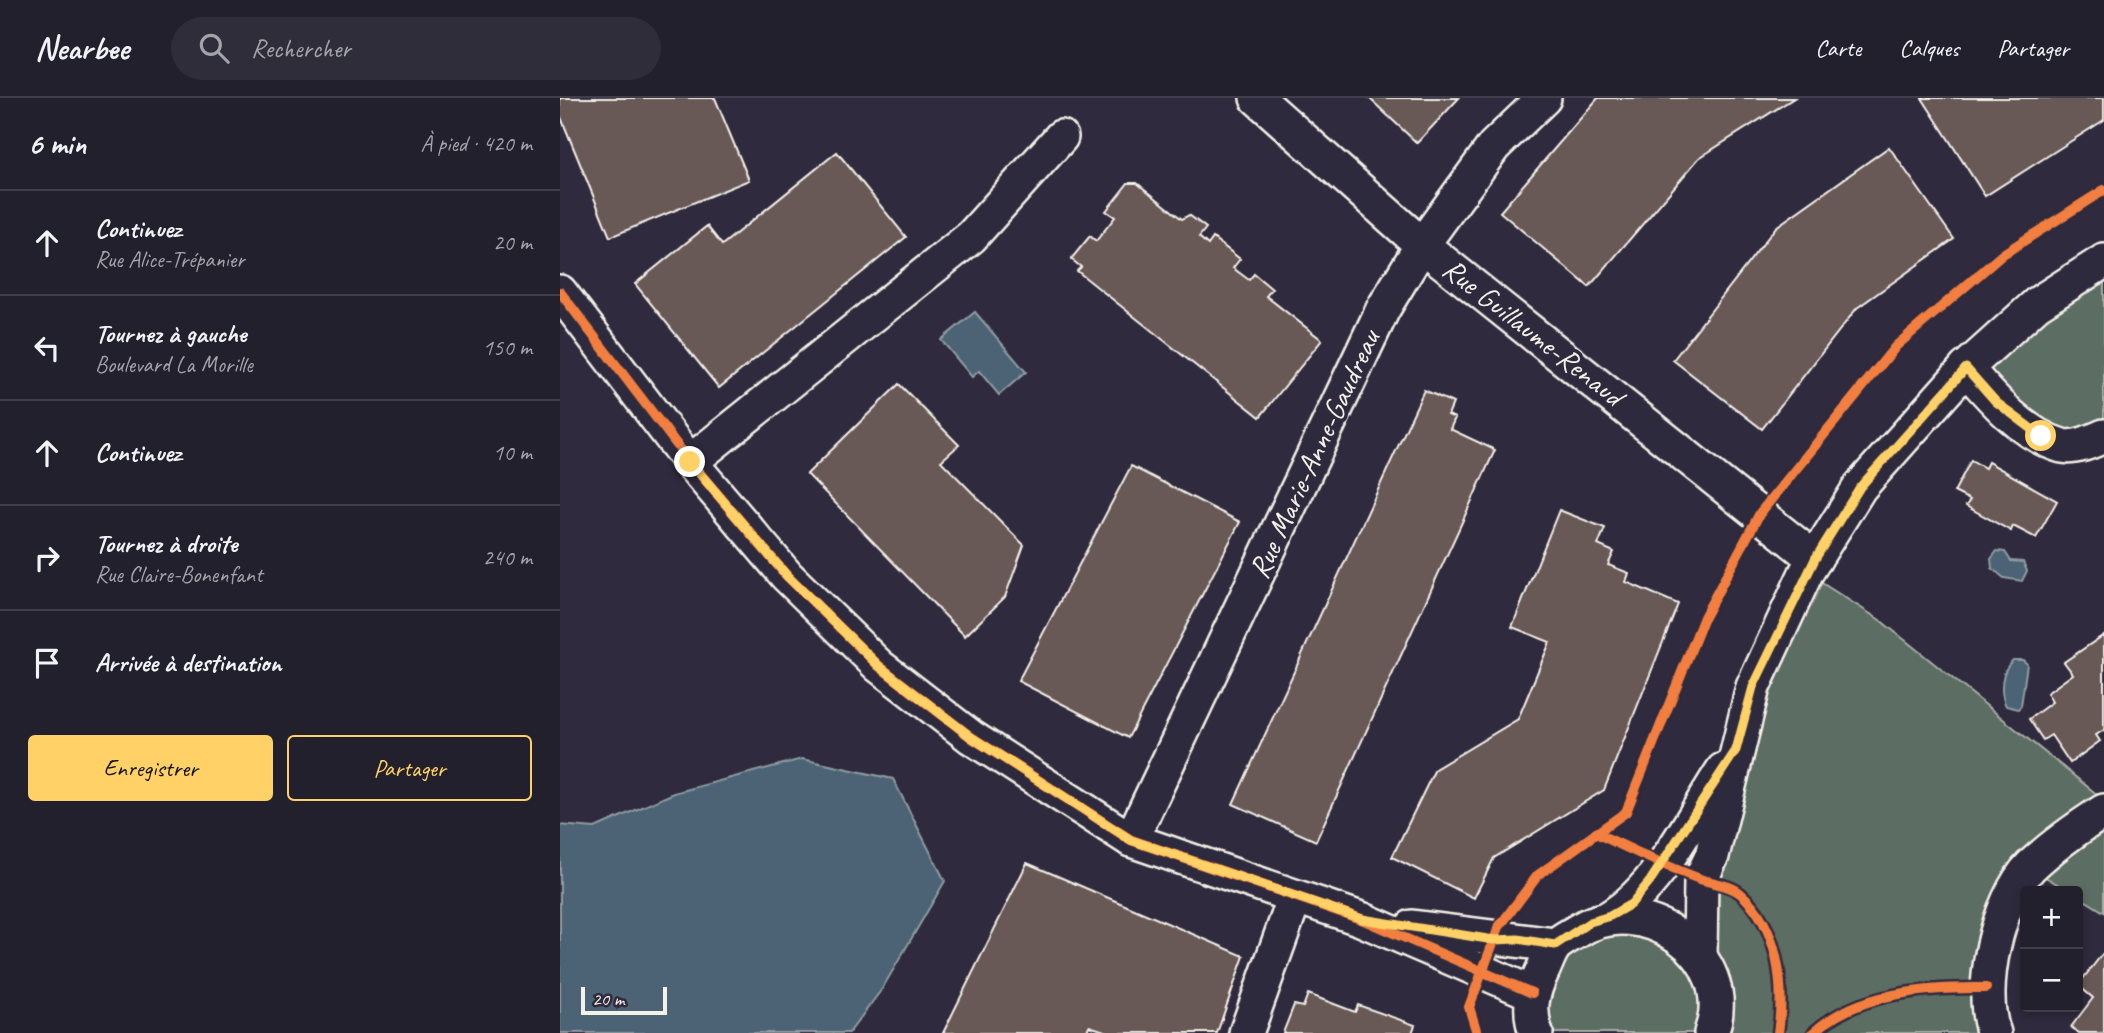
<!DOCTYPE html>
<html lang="fr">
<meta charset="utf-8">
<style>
:root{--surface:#23202e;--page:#2f2d3a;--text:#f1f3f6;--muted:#a3a3aa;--line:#403e4a;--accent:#ffd166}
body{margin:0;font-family:Caveat,sans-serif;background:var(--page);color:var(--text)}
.controls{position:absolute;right:21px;bottom:21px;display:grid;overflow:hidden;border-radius:7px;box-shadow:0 4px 10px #0003}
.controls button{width:63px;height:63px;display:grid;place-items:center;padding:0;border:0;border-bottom:2px solid var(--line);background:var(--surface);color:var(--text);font:35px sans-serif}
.scale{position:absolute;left:21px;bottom:18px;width:86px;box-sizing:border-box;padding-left:7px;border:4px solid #f4f1e8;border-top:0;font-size:19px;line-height:24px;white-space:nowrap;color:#f4f1e8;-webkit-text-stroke:5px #2f2a3d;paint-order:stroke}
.stop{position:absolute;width:21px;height:21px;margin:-16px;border:5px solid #ffd166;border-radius:50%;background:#fff}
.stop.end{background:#ffd166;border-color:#fff;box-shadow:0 2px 7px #0008}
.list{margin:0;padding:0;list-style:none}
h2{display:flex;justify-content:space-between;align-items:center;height:91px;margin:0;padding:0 28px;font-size:30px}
h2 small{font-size:23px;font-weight:400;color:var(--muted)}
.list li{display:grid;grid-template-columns:46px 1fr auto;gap:21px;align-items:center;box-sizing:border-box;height:105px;padding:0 28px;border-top:2px solid var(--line)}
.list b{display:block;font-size:26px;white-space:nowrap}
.list p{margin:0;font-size:23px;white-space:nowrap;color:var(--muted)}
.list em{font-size:23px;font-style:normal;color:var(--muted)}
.actions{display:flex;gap:14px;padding:21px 28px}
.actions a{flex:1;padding:16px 0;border:2px solid var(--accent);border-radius:7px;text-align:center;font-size:24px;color:var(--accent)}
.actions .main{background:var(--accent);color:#111}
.icon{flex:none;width:38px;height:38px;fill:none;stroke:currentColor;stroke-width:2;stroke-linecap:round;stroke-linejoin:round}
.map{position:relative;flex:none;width:1544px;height:935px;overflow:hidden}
header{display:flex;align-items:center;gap:42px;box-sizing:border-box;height:98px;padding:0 35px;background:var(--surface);border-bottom:2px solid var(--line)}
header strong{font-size:33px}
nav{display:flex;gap:38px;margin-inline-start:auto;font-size:24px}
.search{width:490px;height:63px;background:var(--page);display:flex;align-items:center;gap:18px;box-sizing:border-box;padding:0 24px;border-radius:38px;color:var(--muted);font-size:26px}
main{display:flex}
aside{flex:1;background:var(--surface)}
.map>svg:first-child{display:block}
.green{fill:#5c6d64;stroke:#a8afa6;stroke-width:2}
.water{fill:#4b6474;stroke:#8f9ca2;stroke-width:2}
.building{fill:#675956;stroke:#f4f1e8;stroke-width:2}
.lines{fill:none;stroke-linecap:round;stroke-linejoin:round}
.minor-casing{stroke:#f4f1e8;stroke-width:38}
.minor{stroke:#2f2a3d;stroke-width:33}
.cycleway-casing{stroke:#2f2a3d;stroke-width:15}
.cycleway{stroke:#f27e40;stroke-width:10}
.route{stroke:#ffd166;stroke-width:9}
.labels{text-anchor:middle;stroke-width:7;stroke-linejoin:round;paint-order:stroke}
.street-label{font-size:30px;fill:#f4f1e8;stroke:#2f2a3d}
</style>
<header>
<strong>Nearbee</strong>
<div class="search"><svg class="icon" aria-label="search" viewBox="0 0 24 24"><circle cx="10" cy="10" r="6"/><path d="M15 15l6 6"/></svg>Rechercher</div>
<nav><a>Carte</a><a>Calques</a><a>Partager</a></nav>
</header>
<main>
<aside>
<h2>6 min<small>À pied · 420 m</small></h2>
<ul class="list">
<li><svg class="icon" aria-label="ahead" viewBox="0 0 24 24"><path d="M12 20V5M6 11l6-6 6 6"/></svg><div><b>Continuez</b><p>Rue Alice-Trépanier</p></div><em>20 m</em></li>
<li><svg class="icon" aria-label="left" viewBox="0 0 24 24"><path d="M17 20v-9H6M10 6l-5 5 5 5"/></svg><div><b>Tournez à gauche</b><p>Boulevard La Morille</p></div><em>150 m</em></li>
<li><svg class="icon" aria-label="ahead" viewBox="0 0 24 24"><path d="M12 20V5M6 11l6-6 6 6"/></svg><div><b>Continuez</b></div><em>10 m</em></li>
<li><svg class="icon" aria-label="right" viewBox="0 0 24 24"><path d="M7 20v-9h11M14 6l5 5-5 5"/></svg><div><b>Tournez à droite</b><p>Rue Claire-Bonenfant</p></div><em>240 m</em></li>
<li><svg class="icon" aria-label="arrive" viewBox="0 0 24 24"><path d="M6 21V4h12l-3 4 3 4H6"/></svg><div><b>Arrivée à destination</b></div></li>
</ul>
<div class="actions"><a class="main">Enregistrer</a><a>Partager</a></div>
</aside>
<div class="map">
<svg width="1544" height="935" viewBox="0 0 1544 935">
<rect width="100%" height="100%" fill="#2f2a3d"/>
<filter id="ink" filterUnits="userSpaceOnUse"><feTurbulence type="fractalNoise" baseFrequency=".0143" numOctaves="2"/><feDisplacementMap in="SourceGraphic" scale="14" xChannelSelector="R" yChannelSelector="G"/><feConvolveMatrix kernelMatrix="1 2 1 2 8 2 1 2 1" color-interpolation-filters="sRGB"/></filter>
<g filter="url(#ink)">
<g class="green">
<path d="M1544,163V338L1505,349L1406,270Z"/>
<path d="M1246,475L1320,522L1544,702V814L1518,798V793H1509L1470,770L1439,822L1434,935H976L972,895L1030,824L1123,839Z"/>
</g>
<g class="water">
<path d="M415,214L466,274L439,297L419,273L412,279L381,242Z"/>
<path d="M1437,453L1445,454L1451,463L1463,464L1467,473L1462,483L1444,480L1432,470L1431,461Z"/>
<path d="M1453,562H1463L1467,566L1461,608L1458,611L1446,608C1439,594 1441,572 1453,562Z"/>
<path d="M242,661L333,681L385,783L322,891L289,935H0V727L35,730L114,695Z"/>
</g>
<g class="building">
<path d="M0,0H155L189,82L50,139L0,17Z"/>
<path d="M809,0H899L857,45Z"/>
<path d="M1038,0H1234L1139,60L1029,189L940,114Z"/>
<path d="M1362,0H1544V22L1425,98Z"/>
<path d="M1329,49L1394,141L1297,210L1202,331L1113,262L1216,129Z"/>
<path d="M277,54L346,139L159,290L75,186L147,128L162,147Z"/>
<path d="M568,85H577L622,121L629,117L646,130L639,139L648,147L653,140L680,161L673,170L689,182L694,176L712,191L706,198L762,242L700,319L517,173L521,169L511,161L530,138L536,143L555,119L546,113Z"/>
<path d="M339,286L399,347L381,363L464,447L445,499L405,538L247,376Z"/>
<path d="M864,292L893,305L888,317L895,320L890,331L935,352L756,743L673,706Z"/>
<path d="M1411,362L1425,370L1428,364L1497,403L1476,440L1453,428L1451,433L1406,408L1410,402L1394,394Z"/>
<path d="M571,368L680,424L568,640L458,583Z"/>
<path d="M999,412L1045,430L1038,447L1054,454L1048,467L1069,475L1066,484L1118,506L1044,692L934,760L914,800L832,759L875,671L958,621L990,544L952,529Z"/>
<path d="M1544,537V632L1536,637L1540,643L1510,665L1491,637L1483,642L1469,621L1492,604L1487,595L1513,576L1504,564Z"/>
<path d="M467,765L684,858L657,935H551L529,928L526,935H383Z"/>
<path d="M1544,854V935H1519L1511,929L1533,900L1518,887Z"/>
<path d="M748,896L795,914L798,907L855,927L852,935H723L734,907L743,909Z"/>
</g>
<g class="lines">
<g class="minor-casing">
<g id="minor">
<path d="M697,0L862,147L1255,461"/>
<path d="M0,194L130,364L227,478L319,568L411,639L571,742L801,821L972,895"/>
<path d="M1406,270C1431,299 1463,337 1502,348C1515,351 1533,343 1544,338"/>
<path d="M130,364L411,139L501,39"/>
<path d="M571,742L823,211L862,147L934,48L984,0"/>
<path d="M1050,819C1099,790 1132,719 1163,672"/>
<path d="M852,829L995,847"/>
<path d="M1140,859L1141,781L1152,758L1193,589L1246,475L1300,389L1406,270L1477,206L1544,163"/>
<path d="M686,935L735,799"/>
<path d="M976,935C968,911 972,895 982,874C986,866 989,856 994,849C999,843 1009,838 1016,834C1081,790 1180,857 1151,935"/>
<path d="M1434,935C1417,892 1438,801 1471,768C1492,748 1519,729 1544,713"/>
</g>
</g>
<use href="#minor" class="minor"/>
<g class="cycleway-casing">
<g id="cycleway">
<path d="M0,194L130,364L227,478L319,568L411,639L571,742L801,821L972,895"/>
<path d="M1036,735C1070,751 1104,768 1140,781C1152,785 1171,787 1180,795C1219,828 1225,888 1218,935"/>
<path d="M917,935L909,909L939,829L978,777L1066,714L1144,519L1200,415L1336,248L1443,156L1544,92"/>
<path d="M1253,935C1297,894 1369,889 1426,890"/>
</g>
</g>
<use href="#cycleway" class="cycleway"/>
</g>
</g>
<g class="lines" filter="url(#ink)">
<path class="route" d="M130,364L227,478L319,568L411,639L571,742L802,821L934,842L958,841L995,847L1030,824L1050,818L1071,806L1090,783L1176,652L1193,589L1255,461L1300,389L1406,270L1436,304L1481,338"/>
</g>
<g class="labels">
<g class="street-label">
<text transform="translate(973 234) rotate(38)" y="10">Rue Guillaume-Renaud</text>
<text transform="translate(754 356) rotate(-65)" y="10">Rue Marie-Anne-Gaudreau</text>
</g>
</g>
</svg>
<div class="controls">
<button>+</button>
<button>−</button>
</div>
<div class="scale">20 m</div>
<div class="stop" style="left:1481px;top:338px"></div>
<div class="stop end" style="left:130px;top:364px"></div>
</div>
</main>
